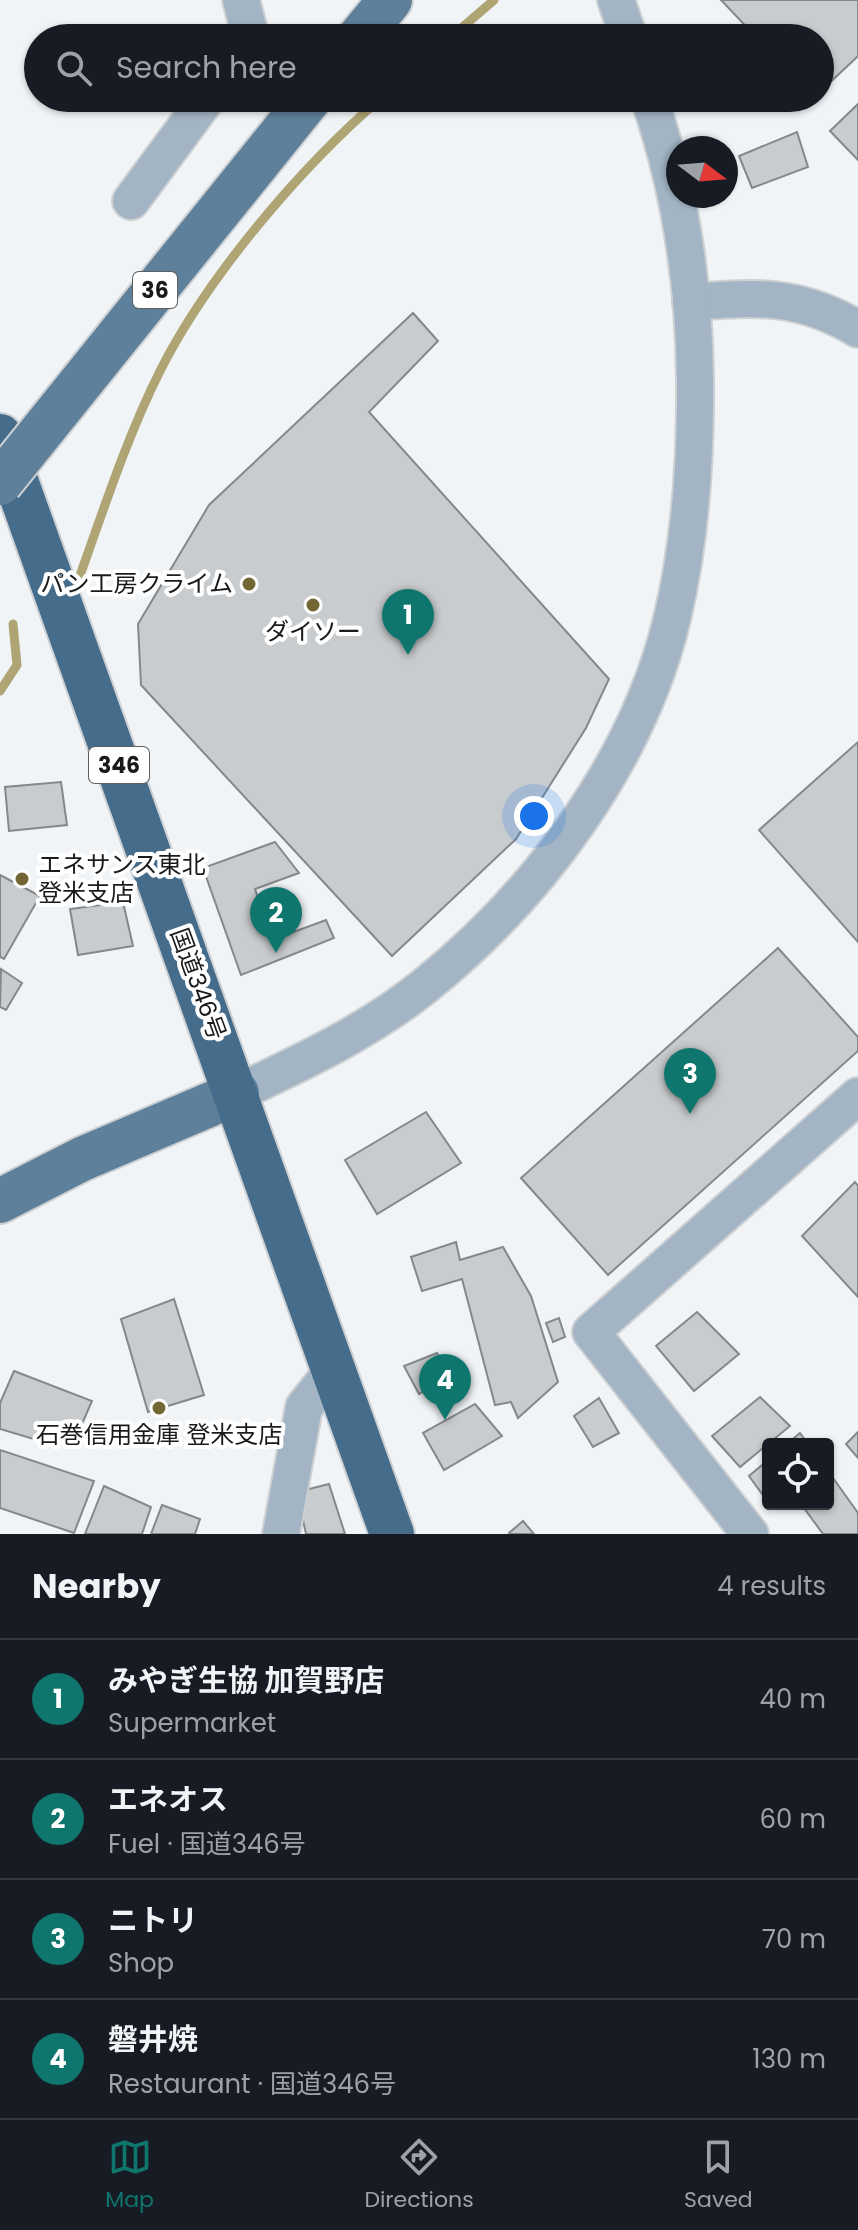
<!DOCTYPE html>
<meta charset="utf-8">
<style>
:root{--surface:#171b24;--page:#242831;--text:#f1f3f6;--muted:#9ea1a6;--line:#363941;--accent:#0f766e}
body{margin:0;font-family:Poppins,"Noto Sans JP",sans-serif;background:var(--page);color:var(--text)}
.controls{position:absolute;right:24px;bottom:24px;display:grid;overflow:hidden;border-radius:8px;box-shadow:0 2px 6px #0004}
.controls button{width:72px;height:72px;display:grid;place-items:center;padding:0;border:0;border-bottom:2px solid var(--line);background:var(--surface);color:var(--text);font:40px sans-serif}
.compass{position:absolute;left:666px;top:136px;width:72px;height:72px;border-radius:50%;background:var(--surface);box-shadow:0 2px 6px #0004;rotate:106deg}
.you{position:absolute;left:534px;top:816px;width:28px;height:28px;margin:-20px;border:6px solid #fff;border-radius:50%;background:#1a73e8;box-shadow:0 0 0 12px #1a73e833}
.badge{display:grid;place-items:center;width:52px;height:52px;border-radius:50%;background:var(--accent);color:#fff;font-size:26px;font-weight:700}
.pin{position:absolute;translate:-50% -66px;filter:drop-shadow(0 2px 4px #0008)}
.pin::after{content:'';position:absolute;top:42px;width:28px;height:24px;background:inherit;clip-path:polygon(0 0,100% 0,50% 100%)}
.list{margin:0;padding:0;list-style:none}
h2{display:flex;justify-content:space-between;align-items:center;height:104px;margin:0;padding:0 32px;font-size:34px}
h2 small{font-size:26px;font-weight:400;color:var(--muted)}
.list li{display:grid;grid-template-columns:52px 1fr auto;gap:24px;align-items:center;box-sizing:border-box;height:120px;padding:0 32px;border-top:2px solid var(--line)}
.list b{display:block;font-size:30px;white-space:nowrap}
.list p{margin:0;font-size:26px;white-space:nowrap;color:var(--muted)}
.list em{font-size:26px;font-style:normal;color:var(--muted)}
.icon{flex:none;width:44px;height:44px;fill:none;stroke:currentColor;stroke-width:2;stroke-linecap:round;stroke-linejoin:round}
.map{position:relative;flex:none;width:858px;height:1534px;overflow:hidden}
.search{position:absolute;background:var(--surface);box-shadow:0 2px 6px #0004;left:24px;right:24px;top:24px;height:88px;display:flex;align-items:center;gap:20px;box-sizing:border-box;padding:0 28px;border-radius:44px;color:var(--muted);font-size:30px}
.sheet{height:584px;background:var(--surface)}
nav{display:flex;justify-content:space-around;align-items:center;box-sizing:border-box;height:112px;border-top:2px solid var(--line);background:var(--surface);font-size:22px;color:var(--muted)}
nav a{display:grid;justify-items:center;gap:4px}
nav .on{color:var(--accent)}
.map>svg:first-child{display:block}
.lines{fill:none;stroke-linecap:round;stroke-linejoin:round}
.stream{stroke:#aea474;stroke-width:9}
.building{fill:#c9ccce;stroke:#85888a;stroke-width:2}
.minor-casing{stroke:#ced1d4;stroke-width:40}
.major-casing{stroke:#ced1d4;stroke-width:48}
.highway-casing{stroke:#ced1d4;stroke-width:48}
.minor{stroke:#a3b5c4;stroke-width:36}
.major{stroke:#5e809a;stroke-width:44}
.highway{stroke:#456c8b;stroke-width:44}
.major-bridge-casing{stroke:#ced1d4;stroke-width:48;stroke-linecap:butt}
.major-bridge{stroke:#5e809a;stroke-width:44}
.poi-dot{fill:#726734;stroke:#fff;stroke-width:3}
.labels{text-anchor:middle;stroke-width:8;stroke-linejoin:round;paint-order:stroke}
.shield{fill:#fff;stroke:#5e5f5f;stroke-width:2}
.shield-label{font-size:22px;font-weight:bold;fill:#191a1b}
.poi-label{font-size:24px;fill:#191a1b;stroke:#fff}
.street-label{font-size:24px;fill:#191a1b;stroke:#fff}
</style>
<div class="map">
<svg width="858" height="1534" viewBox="0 0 858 1534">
<rect width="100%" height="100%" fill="#f1f4f7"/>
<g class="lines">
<g class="stream">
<path d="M450,38L494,0"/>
<path d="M74,592C101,518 125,441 160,371C208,276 300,168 381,98"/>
<path d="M0,691L17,665L13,624"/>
</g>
</g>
<g class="building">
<path d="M721,0H858V56L820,92V38H757Z"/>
<path d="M858,104V160L830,131Z"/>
<path d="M797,132L808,167L752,188L739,156Z"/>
<path d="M413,313L438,341L369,412L609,679L586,728L516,839L392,956L141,685L138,624L209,505Z"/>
<path d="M858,742V942L759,830Z"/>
<path d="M61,782L67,825L9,831L5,787Z"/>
<path d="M275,842L299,873L255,889L267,925L275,922L280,937L326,920L334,938L241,975L203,868Z"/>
<path d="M0,875L40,896L4,959L0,957Z"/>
<path d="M123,902L133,946L78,955L70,909Z"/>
<path d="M778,948L858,1037V1051L608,1275L521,1178Z"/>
<path d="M1,969L22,983L6,1010L0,1007Z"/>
<path d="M426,1112L461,1163L377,1214L345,1160Z"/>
<path d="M855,1182L858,1186V1297L802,1236Z"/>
<path d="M456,1242L460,1260L503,1247L531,1296L558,1382L518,1418L511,1402L495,1405L462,1279L422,1291L411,1257Z"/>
<path d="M174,1299L204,1395L148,1412L121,1319Z"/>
<path d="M697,1312L739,1354L694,1391L656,1346Z"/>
<path d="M559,1318L565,1337L553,1342L546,1323Z"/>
<path d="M437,1353L451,1373L419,1394L404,1366Z"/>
<path d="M14,1371L92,1401L75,1440L58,1435L54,1445L0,1429V1403Z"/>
<path d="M760,1397L790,1426L740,1467L712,1436Z"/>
<path d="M599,1398L619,1433L593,1447L574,1416Z"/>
<path d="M475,1404L502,1436L444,1470L423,1433Z"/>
<path d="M858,1432V1458L846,1444Z"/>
<path d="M800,1433L808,1444H787Z"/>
<path d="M0,1450L94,1481L74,1533L0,1508Z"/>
<path d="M768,1460V1501H767L749,1476Z"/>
<path d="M828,1471L858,1513V1534H823L801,1504H828Z"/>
<path d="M329,1484L345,1534H306L297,1492Z"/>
<path d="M104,1486L151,1507L142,1534H85Z"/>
<path d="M162,1505L200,1519L195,1534H151Z"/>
<path d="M523,1521L534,1534H510L509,1533Z"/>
</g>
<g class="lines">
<g class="minor-casing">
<g id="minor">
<path d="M241,0L251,38"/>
<path d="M616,0L629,38"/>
<path d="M131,201L207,98"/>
<path d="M691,302C758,297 799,294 858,329"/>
<path d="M237,1093C303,1062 369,1031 426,985C538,895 638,761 672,619C691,539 696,459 695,378C694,283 680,188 649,98"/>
<path d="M281,1534L304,1407L335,1368"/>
<path d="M750,1534L591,1332L858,1096"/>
</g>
</g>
<g class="major-casing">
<g id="major">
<path d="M359,38L390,0"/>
<path d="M0,1201L82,1159L237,1093"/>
</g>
</g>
<g class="highway-casing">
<path id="highway" d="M0,436L392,1534"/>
</g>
<use href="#minor" class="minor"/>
<use href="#major" class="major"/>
<use href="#highway" class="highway"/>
<g class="major-bridge-casing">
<path id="major-bridge" d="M0,483L310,98"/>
</g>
<use href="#major-bridge" class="major-bridge"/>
</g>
<g class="poi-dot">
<circle cx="249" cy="584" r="8"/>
<circle cx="313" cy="605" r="8"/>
<circle cx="22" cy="879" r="8"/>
<circle cx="159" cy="1408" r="8"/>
</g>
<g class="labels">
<g class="shield">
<rect x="133" y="272" width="44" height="36" rx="6"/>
<rect x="89" y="747" width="60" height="36" rx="6"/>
</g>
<g class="shield-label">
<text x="155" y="298">36</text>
<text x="119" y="773">346</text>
</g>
<g class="poi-label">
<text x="233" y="592" text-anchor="end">パン工房クライム</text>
<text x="313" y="640">ダイソー</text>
<text x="38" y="873" text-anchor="start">エネサンス東北<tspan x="38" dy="28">登米支店</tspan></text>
<text x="159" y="1443">石巻信用金庫 登米支店</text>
</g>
<g class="street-label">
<text transform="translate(198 984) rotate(70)" y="8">国道346号</text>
</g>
</g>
</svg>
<div class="controls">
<button><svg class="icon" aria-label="locate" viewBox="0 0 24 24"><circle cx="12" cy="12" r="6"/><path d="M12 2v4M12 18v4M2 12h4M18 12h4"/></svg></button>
</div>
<svg class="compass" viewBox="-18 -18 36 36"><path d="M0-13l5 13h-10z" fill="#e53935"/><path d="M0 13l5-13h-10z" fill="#9ea1a6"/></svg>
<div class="you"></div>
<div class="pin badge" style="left:408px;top:655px">1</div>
<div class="pin badge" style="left:276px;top:953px">2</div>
<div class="pin badge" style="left:690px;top:1114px">3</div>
<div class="pin badge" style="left:445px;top:1420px">4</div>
<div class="search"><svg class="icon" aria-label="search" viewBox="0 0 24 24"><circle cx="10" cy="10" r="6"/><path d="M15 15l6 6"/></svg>Search here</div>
</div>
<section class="sheet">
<h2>Nearby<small>4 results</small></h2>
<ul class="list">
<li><span class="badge">1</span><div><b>みやぎ生協 加賀野店</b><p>Supermarket</p></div><em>40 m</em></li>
<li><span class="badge">2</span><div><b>エネオス</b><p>Fuel · 国道346号</p></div><em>60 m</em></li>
<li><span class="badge">3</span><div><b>ニトリ</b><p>Shop</p></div><em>70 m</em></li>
<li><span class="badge">4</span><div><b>磐井焼</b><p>Restaurant · 国道346号</p></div><em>130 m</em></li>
</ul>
</section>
<nav>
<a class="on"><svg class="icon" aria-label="map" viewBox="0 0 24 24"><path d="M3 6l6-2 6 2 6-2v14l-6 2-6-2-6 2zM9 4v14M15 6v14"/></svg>Map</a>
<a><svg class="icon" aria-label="directions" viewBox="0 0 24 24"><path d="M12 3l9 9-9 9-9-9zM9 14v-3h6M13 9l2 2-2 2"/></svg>Directions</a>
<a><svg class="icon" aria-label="saved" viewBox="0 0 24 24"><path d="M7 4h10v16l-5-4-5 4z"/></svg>Saved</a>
</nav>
